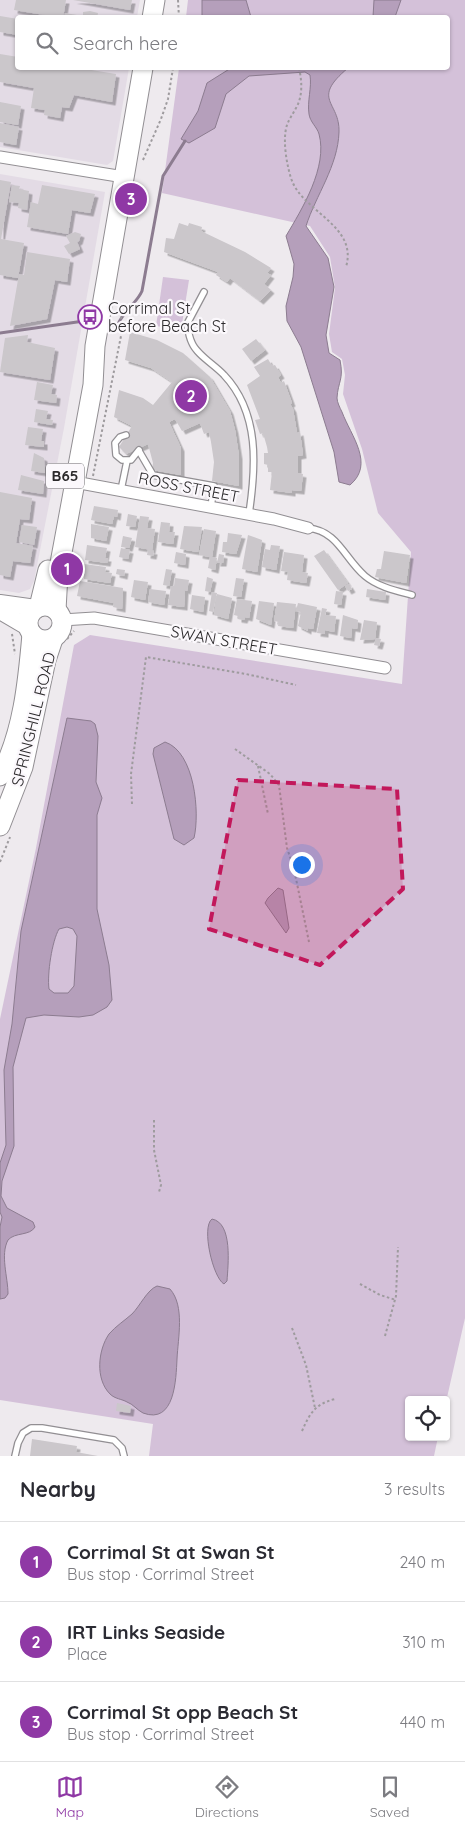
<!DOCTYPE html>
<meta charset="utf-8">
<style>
:root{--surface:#fff;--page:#f7f7f7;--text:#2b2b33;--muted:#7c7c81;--line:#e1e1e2;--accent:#8f38a5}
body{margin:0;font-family:Quicksand,sans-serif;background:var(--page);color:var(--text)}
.controls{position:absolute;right:15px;bottom:15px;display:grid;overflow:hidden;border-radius:5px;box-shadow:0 1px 4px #0004}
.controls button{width:45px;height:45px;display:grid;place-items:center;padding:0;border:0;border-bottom:1px solid var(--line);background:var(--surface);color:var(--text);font:25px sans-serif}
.you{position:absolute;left:301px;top:864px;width:18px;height:18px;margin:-12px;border:4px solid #fff;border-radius:50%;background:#1a73e8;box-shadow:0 0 0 8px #1a73e833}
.badge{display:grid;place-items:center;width:32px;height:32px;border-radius:50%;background:var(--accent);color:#fff;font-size:16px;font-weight:700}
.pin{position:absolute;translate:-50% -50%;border:2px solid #fff;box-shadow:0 1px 5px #0006}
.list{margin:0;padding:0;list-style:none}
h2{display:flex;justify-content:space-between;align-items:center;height:65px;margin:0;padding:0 20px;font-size:21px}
h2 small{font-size:16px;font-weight:400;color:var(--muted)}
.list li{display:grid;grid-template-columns:32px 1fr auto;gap:15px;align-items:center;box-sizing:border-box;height:80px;padding:0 20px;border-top:1px solid var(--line)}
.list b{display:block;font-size:19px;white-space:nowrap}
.list p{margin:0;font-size:16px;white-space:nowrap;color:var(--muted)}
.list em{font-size:16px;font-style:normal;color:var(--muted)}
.icon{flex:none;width:28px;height:28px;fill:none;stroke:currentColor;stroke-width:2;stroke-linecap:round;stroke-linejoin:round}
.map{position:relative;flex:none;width:465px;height:1456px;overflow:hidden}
.search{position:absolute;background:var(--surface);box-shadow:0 1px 4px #0004;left:15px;right:15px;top:15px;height:55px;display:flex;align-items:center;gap:12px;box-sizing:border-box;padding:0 18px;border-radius:5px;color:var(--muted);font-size:19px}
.sheet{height:305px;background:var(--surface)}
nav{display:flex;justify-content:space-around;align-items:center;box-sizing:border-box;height:70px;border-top:1px solid var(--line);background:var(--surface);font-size:14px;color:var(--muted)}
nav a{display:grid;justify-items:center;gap:2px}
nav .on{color:var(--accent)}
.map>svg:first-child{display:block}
.built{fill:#e3dbe5}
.green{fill:#d4c1d9}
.water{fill:#b59fbb;stroke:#8c7c90;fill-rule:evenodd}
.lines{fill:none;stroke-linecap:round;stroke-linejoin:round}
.stream{stroke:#8c7c90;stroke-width:3}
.building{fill:#cbc7cb;filter:url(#shadow)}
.lane-casing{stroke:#928f93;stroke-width:8}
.street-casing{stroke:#928f93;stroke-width:13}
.secondary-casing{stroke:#928f93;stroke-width:18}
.primary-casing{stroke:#928f93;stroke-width:21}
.path{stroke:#9e9b9e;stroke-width:2;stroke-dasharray:2.5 2.5;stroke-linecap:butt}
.lane{stroke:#fff;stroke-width:5.5}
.street{stroke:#fff;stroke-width:11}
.secondary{stroke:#fff;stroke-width:16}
.primary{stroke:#fff;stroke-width:19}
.marked{fill:#c2185b;fill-opacity:0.2;stroke:#c2185b;stroke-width:4;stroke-dasharray:10 6;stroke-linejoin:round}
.labels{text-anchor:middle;stroke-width:4.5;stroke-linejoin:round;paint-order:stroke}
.shield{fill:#fbf8fc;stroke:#69676a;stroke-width:1}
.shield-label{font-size:15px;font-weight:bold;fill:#2b292b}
.poi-label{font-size:16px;fill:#2b292b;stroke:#fbf8fc;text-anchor:start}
.street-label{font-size:16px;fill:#2b292b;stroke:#fbf8fc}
</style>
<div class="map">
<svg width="465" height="1456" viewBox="0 0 465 1456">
<defs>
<filter id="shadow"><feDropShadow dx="3.5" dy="3.5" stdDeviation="0" flood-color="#0004"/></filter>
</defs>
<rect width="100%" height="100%" fill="#eeeaee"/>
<g class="built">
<path d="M0,0H140L137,17L18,18V68H129L113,161L107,165L0,147Z"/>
<path d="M0,174L105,192L64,428L34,581L30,589L19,593L0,590Z"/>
</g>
<g class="green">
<path d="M188,0H465V1318L446,1402V1400H409V1437H438L434,1456H149L153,1424L0,1400V1019L36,848L74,645L90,635L402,684L411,552L378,513L362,449L343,394L345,375L342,359L332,352L329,334L335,288L330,257L310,226L162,193L179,68H448V18L186,17Z"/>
<path d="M163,277L189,280L181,330L156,326Z"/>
</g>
<g class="water">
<path d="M202,0H246L251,17H202Z"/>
<path d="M374,0H401L395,17H373Z"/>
<path d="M231,68H348C310,100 340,101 339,132C338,166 316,195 306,226L328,258L334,287L326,335L329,353L340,360C344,380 338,381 337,398C337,402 340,408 342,412C351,436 375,464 350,485L339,482L334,452L301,347L287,321L286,306L293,277L294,264L286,236C302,209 328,167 319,134C317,127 310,122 309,114C307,101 312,88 310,75L305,72L249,76L226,94L215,128L189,143L181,139L198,111L207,83Z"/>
<path d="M67,718L91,721L95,724L98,736L96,782L102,798L97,815V909L109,965L112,1000L107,1007L93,1015L79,1017L44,1015L26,1018L13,1067L14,1146L2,1181L1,1196L7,1208L33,1222L35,1227C30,1236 15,1232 8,1240C0,1255 8,1277 8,1294L5,1298L0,1299V1227L2,1217L0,1212V1163L6,1145L4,1070L12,1024L21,931ZM67,927L73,929L77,936L74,986L68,993H54L49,989C47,974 52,941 59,929Z"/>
<path d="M165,742C195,752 200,813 194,838L184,845L174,839L153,754L154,748Z"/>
<path d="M278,888L283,890L289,928L286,933L265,903L268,898Z"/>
<path d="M212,1219C233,1223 228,1265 227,1281L224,1284C213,1278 201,1227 212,1219Z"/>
<path d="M157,1286L170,1289C185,1306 178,1338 177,1359C176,1379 175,1425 143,1413C137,1410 133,1404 127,1402C122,1399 115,1399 110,1394C95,1379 98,1350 109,1334C116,1326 124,1321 132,1314C140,1306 147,1290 157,1286Z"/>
</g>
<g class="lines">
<g class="stream">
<path d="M112,325L118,324C125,309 137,303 142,291L163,176L185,141"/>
<path d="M0,333L84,321"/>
</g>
</g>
<g class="building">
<path d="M16,0H66L63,18L14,10Z"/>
<path d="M73,0H132L130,10Z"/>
<path d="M90,11L98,13L97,18H64L65,13L83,16V12Z"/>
<path d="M0,16L18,19V35L0,32Z"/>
<path d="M0,54L18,57V68H79L116,74L112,102L74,95L69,108L62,107L60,118L44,115L45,110L31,108L34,88L0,82Z"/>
<path d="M0,102L21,106L18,125L0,122Z"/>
<path d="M0,123L19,127L16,145L0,142Z"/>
<path d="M0,180L11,182L1,239L24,243L18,278L0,275Z"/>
<path d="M12,185L20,186L19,189L29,191L27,210L18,208L19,203L9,202Z"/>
<path d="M42,185L95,194L90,213L72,210L68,234L27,227L31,202L38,204Z"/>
<path d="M179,223L188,226L189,223L202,227L201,231L245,252L271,268L267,273L271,275L264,284L271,290L260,301L230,278L227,282L216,275L218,272L164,252L166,238L174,239Z"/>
<path d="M75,232L81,234L79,241L77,242L80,249L69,254L64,246L70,243L66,236Z"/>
<path d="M27,252L70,259L67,282L55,280L47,319L10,326L19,274L24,275Z"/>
<path d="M130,332L157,340L183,353L210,377L230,411L235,430L239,456V486L212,481L214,462L211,442L209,432L204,434L200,423L182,431L175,419L169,422L181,448V475L152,470L153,463L148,444L126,454L119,447L132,426L114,417L119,390L143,398L153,405L172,382L151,368L125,360Z"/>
<path d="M28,335L27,342L55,348L50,380L0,372L5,338Z"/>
<path d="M256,339L265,350L251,361L242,349Z"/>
<path d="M268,359L272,366L275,365L281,375L278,377L281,383L284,381L292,403L290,404L293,409L297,433L300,432L303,455L298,456V473L303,474L301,491L292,490V493L270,490L272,472H268V465L264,464V453H268L267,447L263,433L260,434L255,420L260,419L247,385L260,376L254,367Z"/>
<path d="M37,382L53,385L51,394L57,395L56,403L34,400Z"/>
<path d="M36,409L48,411L46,419L53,420L52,425L34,422Z"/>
<path d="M28,427L43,429L41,441H44V447L25,445Z"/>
<path d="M34,453L44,458L45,473L31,471Z"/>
<path d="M21,475L44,481L43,494L18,490Z"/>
<path d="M0,492L32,498L29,520L20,519L16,543L33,546L30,563L13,561L10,577L0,575Z"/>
<path d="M94,506L118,510L117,517L114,516L112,524L91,520Z"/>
<path d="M128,514L137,516L135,527L126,526Z"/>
<path d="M140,516L149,517L147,528L155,529L152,550L135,547Z"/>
<path d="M161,522L170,523L169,532H175L173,544L158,542Z"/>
<path d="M91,524L109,527L106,541L91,538Z"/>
<path d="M22,525L37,527L34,545L19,542Z"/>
<path d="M184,526L202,527L198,552L180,549Z"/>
<path d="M204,529L216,531L212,557L217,558L215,570L208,568L210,557L199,555Z"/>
<path d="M228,533L242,535L236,554L222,552L223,542H227Z"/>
<path d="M248,535L262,540L257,572L242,569Z"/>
<path d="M123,536L132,538L129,548L121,547Z"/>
<path d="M87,545L107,548L105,558H108L107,563L85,560Z"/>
<path d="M271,545L280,546L276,570L262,567L265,549L270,550Z"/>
<path d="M121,548L130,550L128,559L119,557Z"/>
<path d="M148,550L154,551L153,556L147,555Z"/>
<path d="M324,550L348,583L338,590L314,556Z"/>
<path d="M384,551L410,555L406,583L375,577L377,569H381Z"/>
<path d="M176,552L186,554L185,565L174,563Z"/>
<path d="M284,552L304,555L302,572L308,573L306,583L287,580L288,572L281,571Z"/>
<path d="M219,554L224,555L223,563H217Z"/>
<path d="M84,564L106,567L105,572L112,573L110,583L84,579Z"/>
<path d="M117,569L125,570L124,576L116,574Z"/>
<path d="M166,569L172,570L169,586L163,585Z"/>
<path d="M207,577L213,579L210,592L205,591Z"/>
<path d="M175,578L189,580L187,591L185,590L184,607L168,605L171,586H174Z"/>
<path d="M236,578L244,579L241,597L233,596Z"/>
<path d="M134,580L148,582L145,600L131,597Z"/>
<path d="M80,581L123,588L122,609L113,607L114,603L77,596Z"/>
<path d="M349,584L352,589L348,591L345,586Z"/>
<path d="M150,589L166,591L164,605L148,602Z"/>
<path d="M367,589L386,592L385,600L366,597Z"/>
<path d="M336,591L343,592L341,605L334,604Z"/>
<path d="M212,592L217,593L213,612L209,611Z"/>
<path d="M217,594L232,598L228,619L214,615Z"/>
<path d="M192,595L205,597L203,612L190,609Z"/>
<path d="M237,599L252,601L249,618L245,617L244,620L238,619V616L234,615Z"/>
<path d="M259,601L274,603L271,625L256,619Z"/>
<path d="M277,602L296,604L293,628L278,626L279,622L274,621Z"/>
<path d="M298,603L317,607L313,629L308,628V631L298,626L301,612L296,611Z"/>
<path d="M322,608L327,609L325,615L336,616L334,632L325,630V634L317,633Z"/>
<path d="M343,615L358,620L357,629L352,628L351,638L340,636Z"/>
<path d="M364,620L377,622L375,639L360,640Z"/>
<path d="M376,638L381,639L379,646L374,645Z"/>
<path d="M117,1403L131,1406L130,1413L116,1411Z"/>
<path d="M32,1439L77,1446L76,1452L98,1456H30Z"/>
</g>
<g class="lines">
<g class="lane-casing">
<g id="lane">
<path d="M204,292L187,324C188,330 189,337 192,343C197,355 215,365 224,375C260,413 256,467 249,514"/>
<path d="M126,435L120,437L115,443L116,455L122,460H131L139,450"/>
<path d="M139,451L153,475L214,486L211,507"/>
<path d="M121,490L127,461"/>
<path d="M308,528C338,531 344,558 365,576C378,587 397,591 412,595"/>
<path d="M15,1456L18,1443L23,1433L31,1428H42L114,1440L122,1448L124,1456"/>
</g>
</g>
<g class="street-casing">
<g id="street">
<path d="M0,157L124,177"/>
<path d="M64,480L274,519L308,528"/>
<path d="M62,620L94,618L385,668"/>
</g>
</g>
<g class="secondary-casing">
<g id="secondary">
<path d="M0,603L36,608"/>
<path d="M0,611L29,628"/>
</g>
</g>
<g class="primary-casing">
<g id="primary">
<path d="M152,18L155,0"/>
<circle cx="45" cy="623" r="17"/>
<path d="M39,607L48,570"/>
<path d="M56,610L58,574L93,385L95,346L143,68"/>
<path d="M0,776C23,734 28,681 32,634"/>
<path d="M0,826L23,767L46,660L53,639"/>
</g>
</g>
<g class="path">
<path d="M178,0L179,18"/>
<path d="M299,68C302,81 303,96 296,108C293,114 289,119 287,125C282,140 287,167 292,181C305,213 358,226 346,267"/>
<path d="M143,160L161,119L168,99L173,68"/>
<path d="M93,476L121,336L122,322L118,304"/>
<path d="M12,634L15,654"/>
<path d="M67,639L74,631"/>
<path d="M235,749L270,774L279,785L287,848L294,869L309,942"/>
<path d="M258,766L268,814"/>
<path d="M132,804L131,774L146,657L246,674L296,685"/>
<path d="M0,862L10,837"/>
<path d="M154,1120V1150L161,1185L159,1192"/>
<path d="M360,1284L380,1295L396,1300"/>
<path d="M292,1328L306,1365L315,1408"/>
<path d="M385,1336L396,1296L398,1247"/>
<path d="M302,1431C310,1413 315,1404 335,1399"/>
</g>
<use href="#lane" class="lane"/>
<use href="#street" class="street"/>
<use href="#secondary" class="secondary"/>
<use href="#primary" class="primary"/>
</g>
<path class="marked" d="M238,780L397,789L403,889L320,965L209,929Z"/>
<defs>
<g id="bus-ring" transform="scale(1.25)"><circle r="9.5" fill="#fbf8fc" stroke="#8f38a5" stroke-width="1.5"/><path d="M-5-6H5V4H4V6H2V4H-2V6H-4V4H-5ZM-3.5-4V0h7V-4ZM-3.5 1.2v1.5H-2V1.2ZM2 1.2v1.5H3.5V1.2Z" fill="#8f38a5"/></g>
</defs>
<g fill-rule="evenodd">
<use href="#bus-ring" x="90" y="317"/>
</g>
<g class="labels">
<rect class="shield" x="46" y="463.5" width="38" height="25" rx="4"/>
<g class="shield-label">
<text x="65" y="481">B65</text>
</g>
<g class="poi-label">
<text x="108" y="314">Corrimal St<tspan x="108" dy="18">before Beach St</tspan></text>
</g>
<g class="street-label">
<text transform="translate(189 487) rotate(11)" y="6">ROSS STREET</text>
<text transform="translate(224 640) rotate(10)" y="6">SWAN STREET</text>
<text transform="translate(33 719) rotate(-76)" y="6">SPRINGHILL ROAD</text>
</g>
</g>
</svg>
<div class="controls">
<button><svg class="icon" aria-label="locate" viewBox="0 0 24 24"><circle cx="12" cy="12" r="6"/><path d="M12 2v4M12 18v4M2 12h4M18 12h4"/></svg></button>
</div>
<div class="you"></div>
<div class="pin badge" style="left:67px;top:569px">1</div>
<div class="pin badge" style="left:191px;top:396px">2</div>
<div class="pin badge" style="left:131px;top:199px">3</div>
<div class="search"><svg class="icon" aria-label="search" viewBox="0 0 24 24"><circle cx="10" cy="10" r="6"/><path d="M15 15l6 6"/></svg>Search here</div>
</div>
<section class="sheet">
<h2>Nearby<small>3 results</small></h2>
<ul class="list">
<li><span class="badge">1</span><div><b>Corrimal St at Swan St</b><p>Bus stop · Corrimal Street</p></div><em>240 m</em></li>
<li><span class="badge">2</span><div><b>IRT Links Seaside</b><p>Place</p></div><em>310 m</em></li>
<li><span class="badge">3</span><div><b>Corrimal St opp Beach St</b><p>Bus stop · Corrimal Street</p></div><em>440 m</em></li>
</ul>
</section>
<nav>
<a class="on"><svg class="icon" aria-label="map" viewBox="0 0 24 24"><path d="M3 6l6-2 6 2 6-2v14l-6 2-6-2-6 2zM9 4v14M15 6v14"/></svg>Map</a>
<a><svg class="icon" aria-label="directions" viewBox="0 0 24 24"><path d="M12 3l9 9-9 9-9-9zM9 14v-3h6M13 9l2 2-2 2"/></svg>Directions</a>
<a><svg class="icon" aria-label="saved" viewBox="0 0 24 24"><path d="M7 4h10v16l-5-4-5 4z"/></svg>Saved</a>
</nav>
